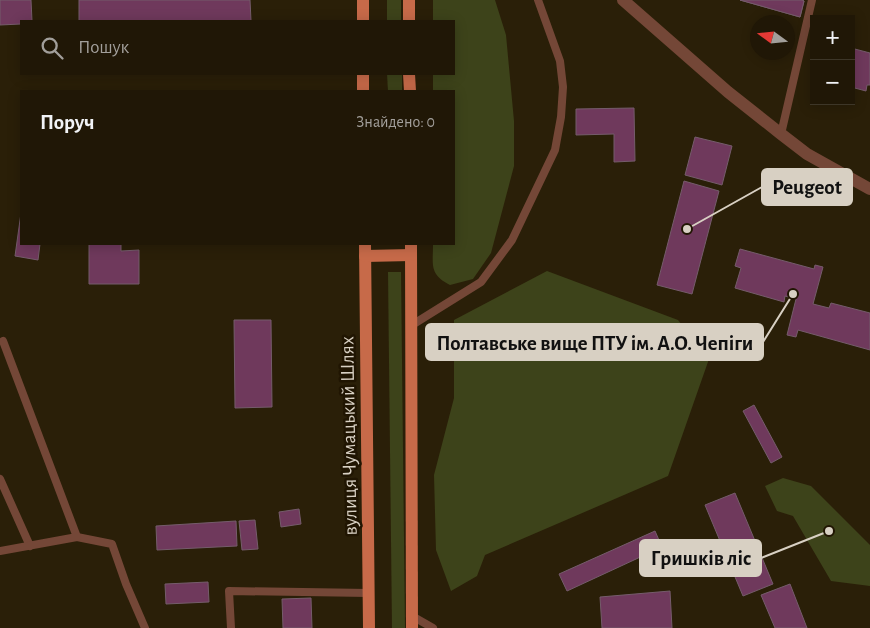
<!DOCTYPE html>
<html lang="uk">
<meta charset="utf-8">
<style>
:root{--surface:#201706;--page:#2d2414;--text:#f1f3f6;--muted:#a29f9b;--line:#3d3628}
body{margin:0;font-family:"Alegreya Sans",sans-serif;background:var(--page);color:var(--text)}
.controls{position:absolute;right:15px;top:15px;display:grid;overflow:hidden;border-radius:0px;box-shadow:0 2px 12px #0003}
.controls button{width:45px;height:45px;display:grid;place-items:center;padding:0;border:0;border-bottom:1px solid var(--line);background:var(--surface);color:var(--text);font:25px sans-serif}
.compass{position:absolute;left:750px;top:15px;width:45px;height:45px;border-radius:50%;background:var(--surface);box-shadow:0 2px 12px #0003;rotate:285deg}
.list{margin:0;padding:0;list-style:none}
h2{display:flex;justify-content:space-between;align-items:center;height:65px;margin:0;padding:0 20px;font-size:21px}
h2 small{font-size:16px;font-weight:400;color:var(--muted)}
.icon{flex:none;width:28px;height:28px;fill:none;stroke:currentColor;stroke-width:2;stroke-linecap:round;stroke-linejoin:round}
.map{position:relative;flex:none;width:870px;height:628px;overflow:hidden}
.search{position:absolute;background:var(--surface);box-shadow:0 2px 12px #0003;left:20px;top:20px;width:435px;height:55px;display:flex;align-items:center;gap:12px;box-sizing:border-box;padding:0 18px;border-radius:0px;color:var(--muted);font-size:19px}
.panel{position:absolute;background:var(--surface);box-shadow:0 2px 12px #0003;left:20px;top:90px;width:435px;height:155px;border-radius:0px}
.map>svg:first-child{display:block}
.green{fill:#3d431a}
.building{fill:#6f395c;stroke:#755c6b}
.lines{fill:none;stroke-linecap:round;stroke-linejoin:round}
.service{stroke:#744737;stroke-width:8}
.tertiary{stroke:#744737;stroke-width:12}
.primary{stroke:#c76a49;stroke-width:12}
.labels{text-anchor:middle;stroke-width:5;stroke-linejoin:round;paint-order:stroke}
.street-label{font-size:20px;fill:#d8d0c3;stroke:#201502}
.leader{fill:none;stroke:#d8d0c3;stroke-width:2}
.callout-dot{fill:#d8d0c3;stroke:#201502;stroke-width:2}
.callout{fill:#d8d0c3;stroke:#d8d0c3;stroke-width:2}
.callout-label{font-size:21px;text-anchor:middle;font-weight:bold;fill:#111}
</style>
<div class="map">
<svg width="870" height="628" viewBox="0 0 870 628">
<rect width="100%" height="100%" fill="#2a1f08"/>
<g class="green">
<rect x="387" y="0" width="14" height="21"/>
<path d="M433,0H495L506,35L514,121V166L491,253L473,279L450,285C429,274 433,265 433,244H454V91H433V74H454V21H433Z"/>
<path d="M387,74H402V91H388Z"/>
<path d="M547,271L678,320L709,359L668,476L485,555L477,576L451,591L436,550L434,475L454,398V320Z"/>
<path d="M388,272H401L405,628H392Z"/>
<path d="M783,478L811,486L870,545V586L831,581L793,516L777,511L765,486Z"/>
</g>
<g class="building">
<path d="M0,0H31L32,21H21V24L0,25Z"/>
<path d="M79,0H250L251,21H79Z"/>
<path d="M740,0H802L804,1L800,17Z"/>
<path d="M740,0H802L804,1L800,17Z"/>
<path d="M851,48L870,53V85H867L866,91L851,87Z"/>
<path d="M634,108L635,161L614,162V134L576,135V109Z"/>
<path d="M695,137L732,146L722,185L685,175Z"/>
<path d="M684,181L719,191L692,294L657,285Z"/>
<path d="M21,213V244H40L38,260L15,256Z"/>
<path d="M89,244H121V251L139,250V284H89Z"/>
<path d="M740,249L814,269L815,265L823,267L813,304L829,308L831,303L870,313V350L798,330L796,337L787,335L796,299L785,296L784,302L735,288L741,268L735,266Z"/>
<path d="M234,320H271L272,407L235,408Z"/>
<path d="M754,405L782,457L771,463L743,411Z"/>
<path d="M735,493L773,584L743,596L705,505Z"/>
<path d="M299,509L301,524L281,527L279,512Z"/>
<path d="M255,520L258,549L242,550L239,521Z"/>
<path d="M236,521L237,546L157,550L156,526Z"/>
<path d="M655,531L662,547L567,591L559,574Z"/>
<path d="M208,582L209,602L166,604L165,584Z"/>
<path d="M790,584L807,628H775L761,595Z"/>
<path d="M670,591L672,628H602L600,597Z"/>
<path d="M311,598L312,628H283L282,599Z"/>
</g>
<g class="lines">
<g class="service">
<path d="M781,134L812,0"/>
<path d="M412,325L481,282L512,240L555,150L561,117L563,87L560,61L538,0"/>
<path d="M0,479L30,546"/>
<path d="M77,537L112,544L126,584L145,628"/>
<path d="M0,551L77,537L3,341"/>
<path d="M412,616L433,628"/>
<path d="M231,628L229,591L369,593"/>
</g>
<path class="tertiary" d="M623,0L728,92L781,134L807,154L870,189"/>
<g class="primary">
<path d="M363,0V21"/>
<path d="M409,0V21"/>
<path d="M363,74V91"/>
<path d="M409,74L410,91"/>
<path d="M365,244L369,628"/>
<path d="M411,244L412,628"/>
<path d="M365,256L411,255"/>
</g>
</g>
<g class="labels">
<g class="street-label">
<text transform="translate(348 436) rotate(-91)" y="7">вулиця Чумацький Шлях</text>
</g>
</g>
<path class="leader" d="M687 229L762 187M793 294L763 342M829 531L761 558"/>
<g class="callout-dot">
<circle cx="687" cy="229" r="5"/>
<circle cx="793" cy="294" r="5"/>
<circle cx="829" cy="531" r="5"/>
</g>
<g class="callout">
<rect x="762" y="169" width="90" height="36" rx="5"/>
<rect x="426" y="324" width="337" height="36" rx="5"/>
<rect x="640" y="540" width="121" height="36" rx="5"/>
</g>
<g class="callout-label">
<text x="807" y="194">Peugeot</text>
<text x="595" y="350">Полтавське вище ПТУ ім. А.О. Чепіги</text>
<text x="701" y="565">Гришків ліс</text>
</g>
</svg>
<div class="controls">
<button>+</button>
<button>−</button>
</div>
<svg class="compass" viewBox="-18 -18 36 36"><path d="M0-13l5 13h-10z" fill="#e53935"/><path d="M0 13l5-13h-10z" fill="#a29f9b"/></svg>
<div class="search"><svg class="icon" aria-label="search" viewBox="0 0 24 24"><circle cx="10" cy="10" r="6"/><path d="M15 15l6 6"/></svg>Пошук</div>
<section class="panel">
<h2>Поруч<small>Знайдено: 0</small></h2>
<ul class="list">
</ul>
</section>
</div>
